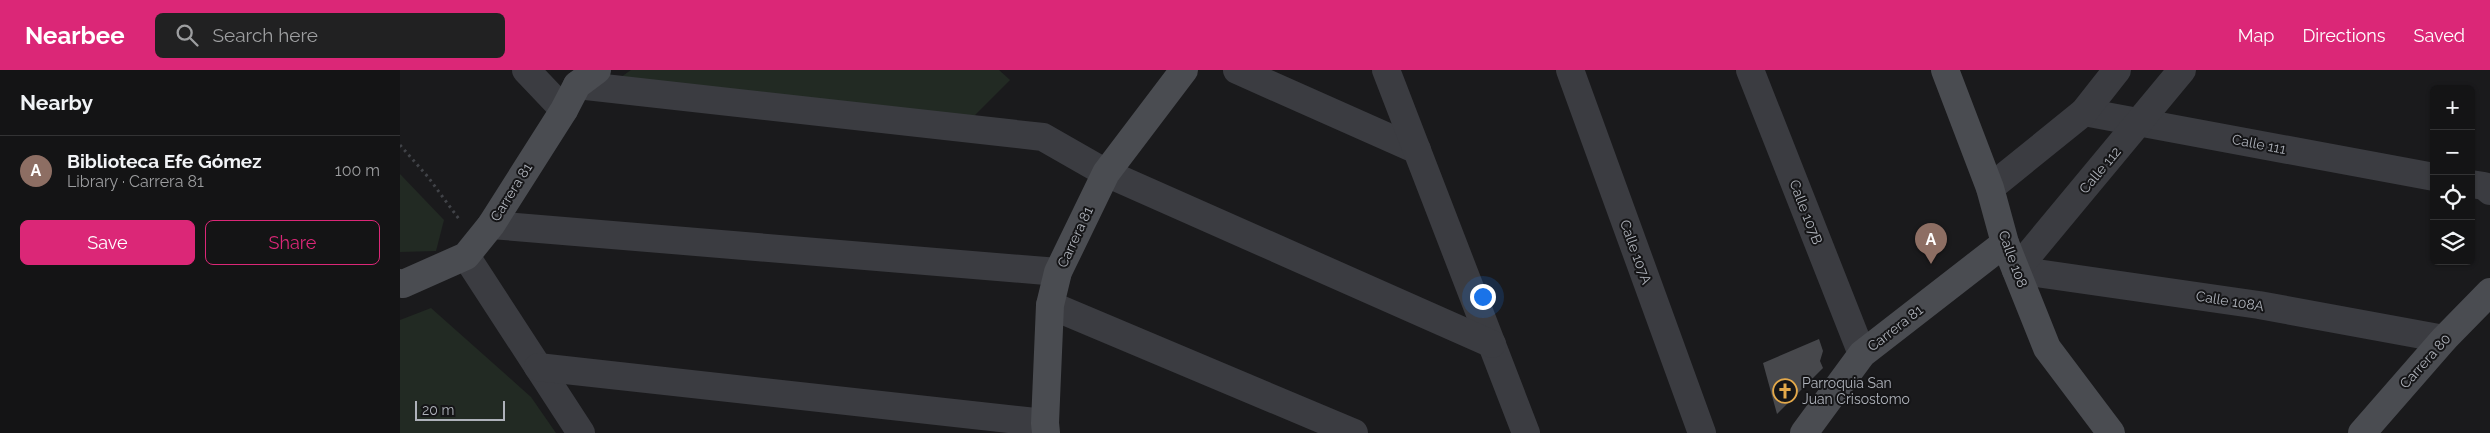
<!DOCTYPE html>
<meta charset="utf-8">
<style>
:root{--surface:#141415;--page:#212122;--text:#f1f3f6;--muted:#9d9ea0;--line:#333334;--accent:#db2777}
body{margin:0;font-family:Raleway,sans-serif;background:var(--page);color:var(--text)}
.controls{position:absolute;right:15px;top:15px;display:grid;overflow:hidden;border-radius:8px;box-shadow:0 1px 4px #0004}
.controls button{width:45px;height:45px;display:grid;place-items:center;padding:0;border:0;border-bottom:1px solid var(--line);background:var(--surface);color:var(--text);font:25px sans-serif}
.scale{position:absolute;left:15px;bottom:12px;width:90px;box-sizing:border-box;padding-left:5px;border:2px solid #aeb2ba;border-top:0;font-size:14px;line-height:18px;white-space:nowrap;color:#aeb2ba;-webkit-text-stroke:4px #151517;paint-order:stroke}
.you{position:absolute;left:1082px;top:226px;width:18px;height:18px;margin:-12px;border:4px solid #fff;border-radius:50%;background:#1a73e8;box-shadow:0 0 0 8px #1a73e833}
.badge{display:grid;place-items:center;width:32px;height:32px;border-radius:50%;background:var(--accent);color:#fff;font-size:16px;font-weight:700}
.pin{position:absolute;translate:-50% -41px;filter:drop-shadow(0 1px 2px #0008)}
.pin::after{content:'';position:absolute;top:26px;width:18px;height:15px;background:inherit;clip-path:polygon(0 0,100% 0,50% 100%)}
.list{margin:0;padding:0;list-style:none}
h2{display:flex;justify-content:space-between;align-items:center;height:65px;margin:0;padding:0 20px;font-size:21px}
h2 small{font-size:16px;font-weight:400;color:var(--muted)}
.list li{display:grid;grid-template-columns:32px 1fr auto;gap:15px;align-items:center;box-sizing:border-box;height:70px;padding:0 20px;border-top:1px solid var(--line)}
.list b{display:block;font-size:19px;white-space:nowrap}
.list p{margin:0;font-size:16px;white-space:nowrap;color:var(--muted)}
.list em{font-size:16px;font-style:normal;color:var(--muted)}
.actions{display:flex;gap:10px;padding:15px 20px}
.actions a{flex:1;padding:11px 0;border:1px solid var(--accent);border-radius:8px;text-align:center;font-size:18px;color:var(--accent)}
.actions .main{background:var(--accent);color:#fff}
.icon{flex:none;width:28px;height:28px;fill:none;stroke:currentColor;stroke-width:2;stroke-linecap:round;stroke-linejoin:round}
.map{position:relative;flex:none;width:2090px;height:363px;overflow:hidden}
header{display:flex;align-items:center;gap:30px;box-sizing:border-box;height:70px;padding:0 25px;background:var(--accent);color:#fff}
header strong{font-size:24px}
nav{display:flex;gap:28px;margin-inline-start:auto;font-size:18px}
.search{width:350px;height:45px;background:var(--page);display:flex;align-items:center;gap:12px;box-sizing:border-box;padding:0 18px;border-radius:8px;color:var(--muted);font-size:19px}
main{display:flex}
aside{flex:1;background:var(--surface)}
.map>svg:first-child{display:block}
.green{fill:#222a23}
.building{fill:#47484c}
.lines{fill:none;stroke-linecap:round;stroke-linejoin:round}
.path{stroke:#414348;stroke-width:3;stroke-dasharray:2.5 4;stroke-linecap:butt}
.street{stroke:#3b3c41;stroke-width:28}
.secondary{stroke:#4a4c51;stroke-width:28}
.labels{text-anchor:middle;stroke-width:4;stroke-linejoin:round;paint-order:stroke}
.street-label{font-size:14px;fill:#aeb2ba;stroke:#151517}
.poi-label{font-size:14px;fill:#aeb2ba;stroke:#151517;text-anchor:start}
</style>
<header>
<strong>Nearbee</strong>
<div class="search"><svg class="icon" aria-label="search" viewBox="0 0 24 24"><circle cx="10" cy="10" r="6"/><path d="M15 15l6 6"/></svg>Search here</div>
<nav><a>Map</a><a>Directions</a><a>Saved</a></nav>
</header>
<main>
<aside>
<h2>Nearby<small></small></h2>
<ul class="list">
<li><span class="badge" style="background:#8d6e63">A</span><div><b>Biblioteca Efe Gómez</b><p>Library · Carrera 81</p></div><em>100 m</em></li>
</ul>
<div class="actions"><a class="main">Save</a><a>Share</a></div>
</aside>
<div class="map">
<svg width="2090" height="363" viewBox="0 0 2090 363">
<rect width="100%" height="100%" fill="#1a1a1c"/>
<g class="green">
<path d="M231,0H599L610,10L569,51L221,7Z"/>
<path d="M0,104L44,150L36,181L0,182Z"/>
<path d="M31,238L131,327L156,363H0V250Z"/>
</g>
<path class="building" d="M1419,269L1423,281L1420,291L1423,298L1377,344L1363,293Z"/>
<g class="lines">
<path class="path" d="M0,75L28,107L59,149"/>
<g class="street">
<path d="M126,0L164,40"/>
<path d="M837,0L1017,80"/>
<path d="M986,0L1126,363"/>
<path d="M1170,0L1302,363"/>
<path d="M1350,0L1462,284"/>
<path d="M177,15L643,67L706,103L1092,274"/>
<path d="M1684,42L2034,107"/>
<path d="M2071,114L2084,116L2090,121"/>
<path d="M1590,118L1684,42L1717,0"/>
<path d="M91,155L658,202"/>
<path d="M66,186L181,363"/>
<path d="M1616,200L1859,235L2044,269"/>
<path d="M1616,200L1782,0"/>
<path d="M650,235L954,363"/>
<path d="M138,297L645,353"/>
</g>
<g class="secondary">
<path d="M1545,0L1590,118L1605,173L1647,278L1711,363"/>
<path d="M0,213L3,214L66,186L91,155L164,40L177,15L197,0"/>
<path d="M646,363L645,353L650,235L658,202L706,103L784,0"/>
<path d="M1404,363L1462,284L1605,173"/>
<path d="M1962,363L2044,269L2090,222"/>
</g>
</g>
<defs>
<g id="church-ring" transform="scale(1.25)"><circle r="9.5" fill="#151517" stroke="#e4a94a" stroke-width="1.5"/><path d="M-1.2-6h2.4v3.5h3.3v2.4h-3.3V6h-2.4V-.1h-3.3v-2.4h3.3Z" fill="#e4a94a"/></g>
</defs>
<g fill-rule="evenodd">
<use href="#church-ring" x="1385" y="321"/>
</g>
<g class="labels">
<g class="street-label">
<text transform="translate(1859 74) rotate(11)" y="5">Calle 111</text>
<text transform="translate(1700 100) rotate(-50)" y="5">Calle 112</text>
<text transform="translate(111 122) rotate(-58)" y="5">Carrera 81</text>
<text transform="translate(1406 142) rotate(69)" y="5">Calle 107B</text>
<text transform="translate(675 167) rotate(-65)" y="5">Carrera 81</text>
<text transform="translate(1236 182) rotate(70)" y="5">Calle 107A</text>
<text transform="translate(1613 189) rotate(70)" y="5">Calle 108</text>
<text transform="translate(1830 231) rotate(9)" y="5">Calle 108A</text>
<text transform="translate(1495 258) rotate(-38)" y="5">Carrera 81</text>
<text transform="translate(2025 291) rotate(-48)" y="5">Carrera 80</text>
</g>
<g class="poi-label">
<text x="1402" y="318">Parroquia San<tspan x="1402" dy="16">Juan Crisostomo</tspan></text>
</g>
</g>
</svg>
<div class="controls">
<button>+</button>
<button>−</button>
<button><svg class="icon" aria-label="locate" viewBox="0 0 24 24"><circle cx="12" cy="12" r="6"/><path d="M12 2v4M12 18v4M2 12h4M18 12h4"/></svg></button>
<button><svg class="icon" aria-label="layers" viewBox="0 0 24 24"><path d="M12 4l9 5-9 5-9-5zM3 14l9 5 9-5"/></svg></button>
</div>
<div class="scale">20 m</div>
<div class="you"></div>
<div class="pin badge" style="left:1531px;top:194px;background:#8d6e63">A</div>
</div>
</main>
